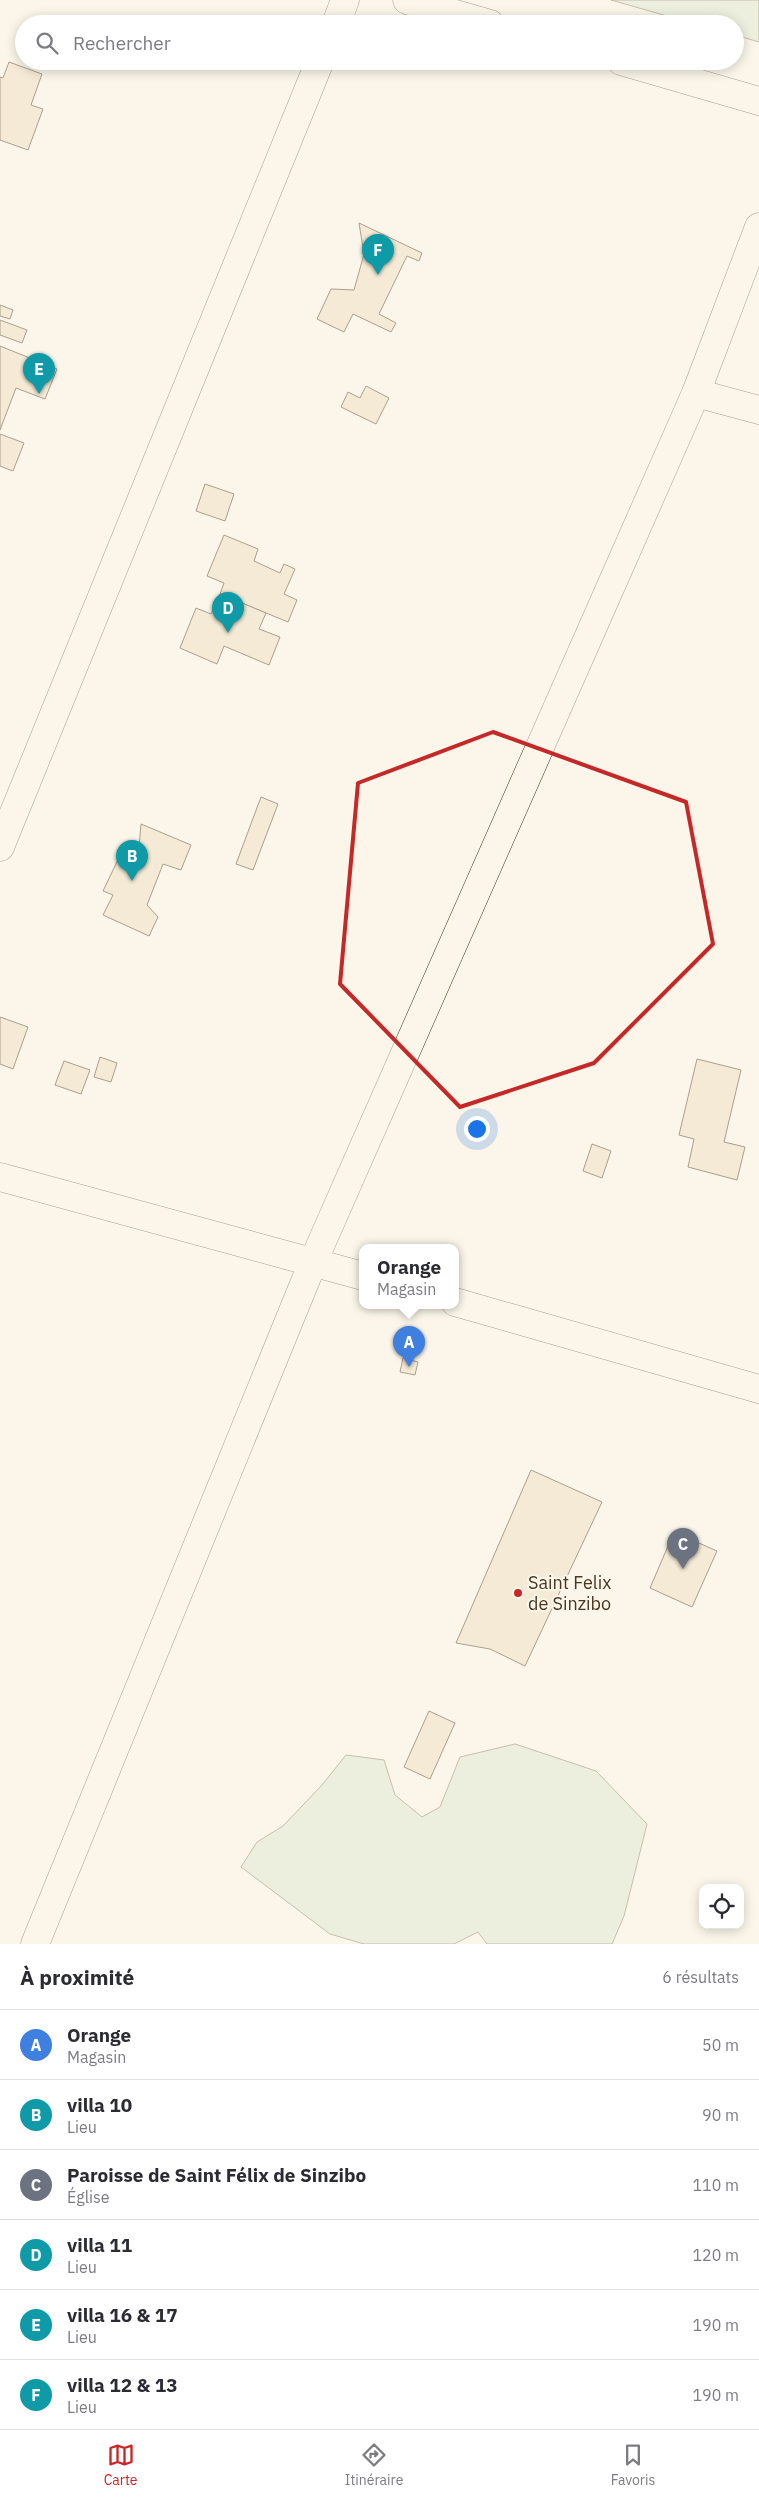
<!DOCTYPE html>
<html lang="fr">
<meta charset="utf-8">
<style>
:root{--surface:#fff;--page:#f2f2f3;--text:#2b2b33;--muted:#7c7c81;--line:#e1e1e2;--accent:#c62828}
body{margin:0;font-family:"IBM Plex Sans",sans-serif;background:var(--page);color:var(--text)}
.controls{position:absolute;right:15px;bottom:15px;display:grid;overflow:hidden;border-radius:10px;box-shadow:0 2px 12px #0003}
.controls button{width:45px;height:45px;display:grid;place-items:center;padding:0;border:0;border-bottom:1px solid var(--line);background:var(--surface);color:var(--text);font:25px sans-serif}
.you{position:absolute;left:476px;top:1128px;width:18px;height:18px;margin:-12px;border:4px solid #fff;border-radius:50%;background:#1a73e8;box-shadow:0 0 0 8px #1a73e833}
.badge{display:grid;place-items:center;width:32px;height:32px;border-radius:50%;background:var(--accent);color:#fff;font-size:16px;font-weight:700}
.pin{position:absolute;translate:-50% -41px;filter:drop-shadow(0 1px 2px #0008)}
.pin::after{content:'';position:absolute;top:26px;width:18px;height:15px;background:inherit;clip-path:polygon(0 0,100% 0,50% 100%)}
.popup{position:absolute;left:359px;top:1244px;width:100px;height:65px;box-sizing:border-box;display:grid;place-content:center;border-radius:10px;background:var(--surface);filter:drop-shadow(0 1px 4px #0005);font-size:16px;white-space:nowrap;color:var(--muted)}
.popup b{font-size:19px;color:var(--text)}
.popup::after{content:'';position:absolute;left:50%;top:100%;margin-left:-10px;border:10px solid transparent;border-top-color:var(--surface)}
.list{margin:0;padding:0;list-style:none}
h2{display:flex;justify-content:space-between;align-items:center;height:65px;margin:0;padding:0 20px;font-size:21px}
h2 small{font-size:16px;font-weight:400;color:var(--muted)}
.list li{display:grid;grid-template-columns:32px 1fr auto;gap:15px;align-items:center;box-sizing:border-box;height:70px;padding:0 20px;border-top:1px solid var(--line)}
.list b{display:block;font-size:19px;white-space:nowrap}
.list p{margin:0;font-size:16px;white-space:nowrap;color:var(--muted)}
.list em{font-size:16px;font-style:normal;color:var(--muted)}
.icon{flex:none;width:28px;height:28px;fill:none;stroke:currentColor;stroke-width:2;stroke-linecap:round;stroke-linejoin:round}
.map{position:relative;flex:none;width:759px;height:1944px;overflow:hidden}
.search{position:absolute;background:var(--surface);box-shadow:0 2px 12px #0003;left:15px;right:15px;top:15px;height:55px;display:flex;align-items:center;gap:12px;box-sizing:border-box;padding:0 18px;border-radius:28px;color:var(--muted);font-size:19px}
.sheet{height:485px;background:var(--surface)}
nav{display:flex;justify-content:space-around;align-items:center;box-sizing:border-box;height:70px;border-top:1px solid var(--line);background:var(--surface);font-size:14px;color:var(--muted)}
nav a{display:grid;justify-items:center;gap:2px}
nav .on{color:var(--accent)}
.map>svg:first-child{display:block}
.green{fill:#dce7d0;stroke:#887966}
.building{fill:#ecdcbc;stroke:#4a3520}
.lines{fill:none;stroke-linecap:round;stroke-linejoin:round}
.minor-casing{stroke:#4a3520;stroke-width:29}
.minor{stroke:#fbf6e9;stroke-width:28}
.marked{fill:none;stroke:#c62828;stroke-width:4;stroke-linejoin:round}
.poi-dot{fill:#c62828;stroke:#fbf6e9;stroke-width:2}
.labels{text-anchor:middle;stroke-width:4;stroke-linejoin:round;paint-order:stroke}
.poi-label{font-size:18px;fill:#4a3520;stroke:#fbf6e9;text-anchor:start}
</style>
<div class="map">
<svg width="759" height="1944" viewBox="0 0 759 1944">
<rect width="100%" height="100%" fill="#fbf6e9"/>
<g class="green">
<path d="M611,0H759V42L735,35V24H695Z"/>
<path d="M515,1744L596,1771L647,1824L624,1916L612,1944H487L478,1932L454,1944H364L330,1934L241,1867L257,1842L283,1826L322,1785L346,1755L384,1760L395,1795L422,1817L440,1807L460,1757Z"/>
</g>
<g class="building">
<path d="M9,62L42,74L31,105L43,109L28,150L0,140V77L3,78Z"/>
<path d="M359,223L422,253L419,261L407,256L379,314L396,323L391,332L353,314L344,332L317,319L331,289L354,290L364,254Z"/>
<path d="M0,305L13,310L10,319L0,316Z"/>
<path d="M0,320L27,330L22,343L0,335Z"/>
<path d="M0,346L57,369L45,399L16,388L0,430Z"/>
<path d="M366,386L389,398L376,424L341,407L348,392L360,398Z"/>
<path d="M0,434L24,443L13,471L0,466Z"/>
<path d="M205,484L234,494L225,521L196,511Z"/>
<path d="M224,535L258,549L254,561L280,573L284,564L295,569L284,594L297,600L288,622L220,594L224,583L207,576Z"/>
<path d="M220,594L266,613L259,629L280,637L269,665L224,646L217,664L180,648L196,608L211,614Z"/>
<path d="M261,797L278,804L253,870L236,864Z"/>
<path d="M141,824L191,845L181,870L163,864L147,905L158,917L149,936L103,915L113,895L103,891L125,845L139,847Z"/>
<path d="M0,1017L28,1027L13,1069L0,1064Z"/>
<path d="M100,1057L117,1063L111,1082L94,1077Z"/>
<path d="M697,1059L741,1070L724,1142L745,1147L737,1180L688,1167L694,1139L679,1135Z"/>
<path d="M64,1061L90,1070L81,1094L55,1085Z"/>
<path d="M592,1144L611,1151L602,1178L583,1171Z"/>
<path d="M403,1358L418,1362L415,1375L400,1372Z"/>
<path d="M531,1470L602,1502L525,1666L490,1649L456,1643Z"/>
<path d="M674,1532L717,1551L692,1607L650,1588Z"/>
<path d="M429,1711L455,1723L430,1779L404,1767Z"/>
</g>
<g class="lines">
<g class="minor-casing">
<g id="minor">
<path d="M407,0L490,24"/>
<path d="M336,24L345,0"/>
<path d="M621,61L759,101"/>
<path d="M696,393L759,410"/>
<path d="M0,847L320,61"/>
<path d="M0,1177L363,1276"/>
<path d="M455,1302L759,1389"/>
<path d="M35,1944L313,1262L696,393L759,227"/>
</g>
</g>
<use href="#minor" class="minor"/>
</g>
<path d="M0 0H759V1944H0ZM493,732L686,802L713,944L594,1063L460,1107L340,984L358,783Z" fill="#fbf6e9" fill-opacity=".55" fill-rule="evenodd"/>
<path class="marked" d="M493,732L686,802L713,944L594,1063L460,1107L340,984L358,783Z"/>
<circle class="poi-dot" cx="518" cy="1593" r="5"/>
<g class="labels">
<g class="poi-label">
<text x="528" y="1589">Saint Felix<tspan x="528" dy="21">de Sinzibo</tspan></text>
</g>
</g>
</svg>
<div class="controls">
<button><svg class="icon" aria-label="locate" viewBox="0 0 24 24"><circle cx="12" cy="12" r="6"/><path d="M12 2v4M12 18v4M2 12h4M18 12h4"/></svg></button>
</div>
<div class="you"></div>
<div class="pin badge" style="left:409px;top:1367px;background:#3f7fe0">A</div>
<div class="popup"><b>Orange</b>Magasin</div>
<div class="pin badge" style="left:132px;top:881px;background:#0f9aa8">B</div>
<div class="pin badge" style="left:683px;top:1569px;background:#6b7280">C</div>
<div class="pin badge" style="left:228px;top:633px;background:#0f9aa8">D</div>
<div class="pin badge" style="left:39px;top:394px;background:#0f9aa8">E</div>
<div class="pin badge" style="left:378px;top:275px;background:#0f9aa8">F</div>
<div class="search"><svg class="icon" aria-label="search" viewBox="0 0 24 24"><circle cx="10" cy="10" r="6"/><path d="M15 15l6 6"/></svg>Rechercher</div>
</div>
<section class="sheet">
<h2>À proximité<small>6 résultats</small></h2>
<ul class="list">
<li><span class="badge" style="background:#3f7fe0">A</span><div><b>Orange</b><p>Magasin</p></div><em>50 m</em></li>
<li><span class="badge" style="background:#0f9aa8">B</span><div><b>villa 10</b><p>Lieu</p></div><em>90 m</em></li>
<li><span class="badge" style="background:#6b7280">C</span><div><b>Paroisse de Saint Félix de Sinzibo</b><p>Église</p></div><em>110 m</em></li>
<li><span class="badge" style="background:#0f9aa8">D</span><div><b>villa 11</b><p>Lieu</p></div><em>120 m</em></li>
<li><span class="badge" style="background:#0f9aa8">E</span><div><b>villa 16 &amp; 17</b><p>Lieu</p></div><em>190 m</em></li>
<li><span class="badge" style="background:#0f9aa8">F</span><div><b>villa 12 &amp; 13</b><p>Lieu</p></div><em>190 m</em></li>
</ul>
</section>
<nav>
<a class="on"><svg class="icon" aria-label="map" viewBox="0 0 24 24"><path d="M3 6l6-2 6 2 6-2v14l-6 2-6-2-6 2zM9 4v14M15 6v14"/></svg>Carte</a>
<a><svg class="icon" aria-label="directions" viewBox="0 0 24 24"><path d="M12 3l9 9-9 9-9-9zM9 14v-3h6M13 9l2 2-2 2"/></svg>Itinéraire</a>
<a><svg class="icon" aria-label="saved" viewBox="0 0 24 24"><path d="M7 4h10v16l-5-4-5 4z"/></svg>Favoris</a>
</nav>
